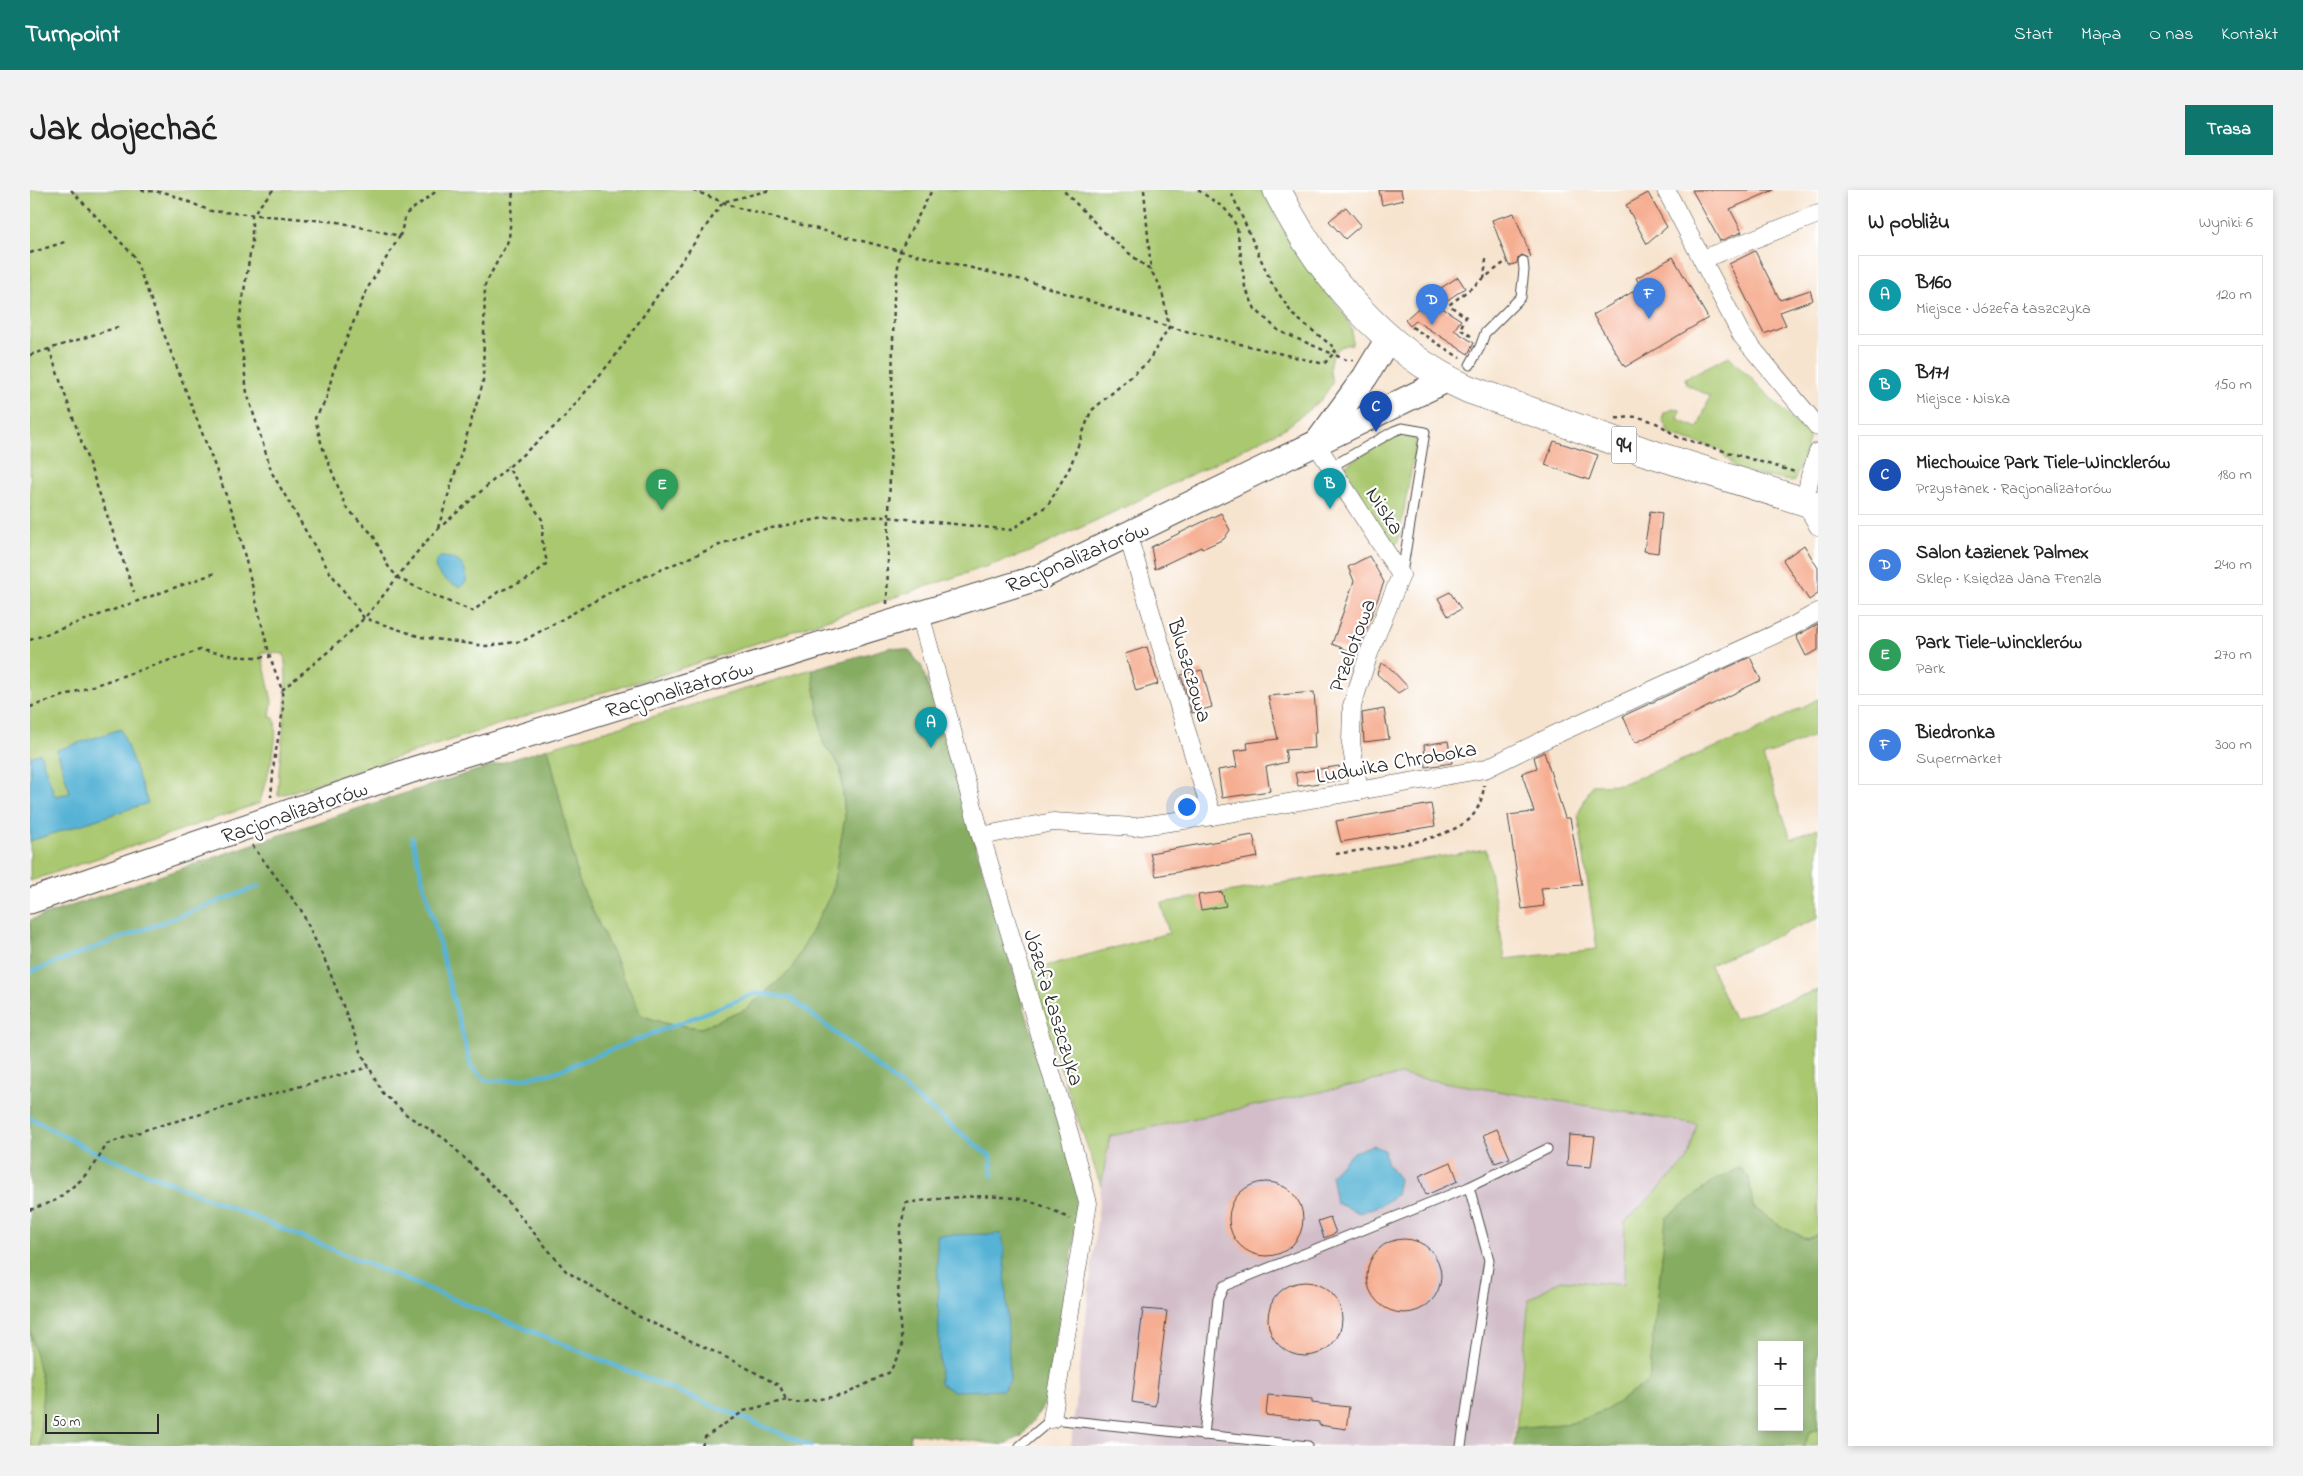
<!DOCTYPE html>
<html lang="pl">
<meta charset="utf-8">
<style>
:root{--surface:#fff;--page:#f2f2f2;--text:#222;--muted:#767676;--line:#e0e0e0;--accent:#0f766e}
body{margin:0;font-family:"Indie Flower",sans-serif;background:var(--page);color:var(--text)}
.controls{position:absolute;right:15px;bottom:15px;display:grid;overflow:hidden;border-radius:0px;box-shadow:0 2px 8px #0003}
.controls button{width:45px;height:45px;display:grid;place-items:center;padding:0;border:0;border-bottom:1px solid var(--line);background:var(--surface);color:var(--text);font:25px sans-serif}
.scale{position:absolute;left:15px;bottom:12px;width:114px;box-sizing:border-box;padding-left:5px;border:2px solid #2b2b2b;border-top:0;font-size:14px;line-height:18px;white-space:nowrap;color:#2b2b2b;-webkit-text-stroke:4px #fff;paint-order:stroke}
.you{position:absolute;left:1156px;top:616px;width:18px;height:18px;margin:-12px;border:4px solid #fff;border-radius:50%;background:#1a73e8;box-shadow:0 0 0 8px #1a73e833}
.badge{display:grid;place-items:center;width:32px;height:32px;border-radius:50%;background:var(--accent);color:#fff;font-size:16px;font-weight:700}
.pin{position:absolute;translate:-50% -41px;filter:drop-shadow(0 1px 2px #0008)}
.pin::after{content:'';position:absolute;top:26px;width:18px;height:15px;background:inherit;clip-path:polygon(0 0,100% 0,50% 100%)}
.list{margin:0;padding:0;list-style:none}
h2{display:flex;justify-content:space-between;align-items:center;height:65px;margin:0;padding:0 20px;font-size:21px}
h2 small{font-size:16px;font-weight:400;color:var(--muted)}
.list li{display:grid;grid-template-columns:32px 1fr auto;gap:15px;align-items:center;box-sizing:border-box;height:80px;margin:0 10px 10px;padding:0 10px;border:1px solid var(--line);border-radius:0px}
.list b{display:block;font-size:19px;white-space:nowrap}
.list p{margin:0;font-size:16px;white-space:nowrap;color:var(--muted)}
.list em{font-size:16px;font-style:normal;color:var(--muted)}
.map{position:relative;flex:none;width:1788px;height:1256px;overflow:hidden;border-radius:0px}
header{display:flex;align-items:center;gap:30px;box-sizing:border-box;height:70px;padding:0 25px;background:var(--accent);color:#fff}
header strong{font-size:24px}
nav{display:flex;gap:28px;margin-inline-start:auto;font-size:18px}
.intro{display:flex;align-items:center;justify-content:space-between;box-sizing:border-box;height:120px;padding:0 30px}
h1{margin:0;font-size:35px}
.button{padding:12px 22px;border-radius:0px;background:var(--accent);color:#fff;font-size:18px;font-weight:700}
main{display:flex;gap:30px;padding:0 30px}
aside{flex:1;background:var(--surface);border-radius:0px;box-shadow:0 2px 8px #0003}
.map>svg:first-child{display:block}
.industrial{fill:#d2bdc8}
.green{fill:#a9c870;stroke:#6a7a4e}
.forest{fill:#86ac62;stroke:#586c46;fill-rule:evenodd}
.water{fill:#57b3d5;stroke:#416f80}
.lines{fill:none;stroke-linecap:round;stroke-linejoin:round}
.stream{stroke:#57b3d5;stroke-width:4.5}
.building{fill:#f6ae92}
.lane-casing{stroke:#4a4744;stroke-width:11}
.street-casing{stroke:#4a4744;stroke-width:19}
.secondary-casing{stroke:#4a4744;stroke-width:27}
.primary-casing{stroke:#4a4744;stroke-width:29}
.path{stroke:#4a4744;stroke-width:2.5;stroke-dasharray:4 4;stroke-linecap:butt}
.lane{stroke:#fff;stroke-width:9}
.street{stroke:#fff;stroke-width:18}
.secondary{stroke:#fff;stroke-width:25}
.primary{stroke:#fff;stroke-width:28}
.labels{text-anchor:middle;stroke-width:4.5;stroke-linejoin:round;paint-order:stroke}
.shield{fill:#fff;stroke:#6b6b6b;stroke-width:1}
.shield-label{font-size:21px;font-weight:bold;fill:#2b2b2b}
.street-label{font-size:22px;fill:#2b2b2b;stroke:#fff}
</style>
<header>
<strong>Turnpoint</strong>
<nav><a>Start</a><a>Mapa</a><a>O nas</a><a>Kontakt</a></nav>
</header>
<div class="intro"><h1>Jak dojechać</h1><a class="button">Trasa</a></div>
<main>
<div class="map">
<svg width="1788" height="1256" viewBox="0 0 1788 1256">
<rect width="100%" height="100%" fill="#fff"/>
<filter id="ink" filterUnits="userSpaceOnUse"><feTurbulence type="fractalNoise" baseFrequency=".02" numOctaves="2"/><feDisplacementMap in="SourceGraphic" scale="10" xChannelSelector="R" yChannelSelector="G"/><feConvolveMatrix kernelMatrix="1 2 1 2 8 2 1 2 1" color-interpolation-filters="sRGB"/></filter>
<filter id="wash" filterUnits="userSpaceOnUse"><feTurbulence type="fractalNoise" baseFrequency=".0096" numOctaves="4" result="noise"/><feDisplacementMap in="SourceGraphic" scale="20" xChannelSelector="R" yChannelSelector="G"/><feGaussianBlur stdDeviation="1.12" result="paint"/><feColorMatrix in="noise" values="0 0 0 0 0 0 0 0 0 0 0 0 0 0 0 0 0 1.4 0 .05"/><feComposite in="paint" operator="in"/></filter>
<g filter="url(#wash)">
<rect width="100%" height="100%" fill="#f7e4cf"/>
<path class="industrial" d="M1371,885L1667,934L1657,971L1595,1032L1594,1095L1531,1090L1499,1109L1482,1256H1041L1071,996L1080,946Z"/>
<g class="green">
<path d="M0,0H1231L1256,44L1316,127L1322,140V154C1302,155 1295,175 1303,192L1292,209L1257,237L1124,303L997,363L631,485L523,517L248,606C248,559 261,512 254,464L231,462L242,511L240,527L244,528C251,552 235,588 230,613L0,691Z"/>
<path d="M1699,166L1780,247L1764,292L1709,281L1688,259L1640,245L1632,229L1634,223L1642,219L1650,220L1648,230L1668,238L1680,206L1656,194L1655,188Z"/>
<path d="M1372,242L1383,246L1386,254L1368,352L1363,357L1311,278L1363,245Z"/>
<path d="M782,479L793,553L810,577L815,627L802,702L761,780L715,820L671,838L637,834L611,825L549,691L518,558Z"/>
<path d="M1788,509V544L1733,567L1761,649L1788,638V728L1680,775L1704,829L1788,800V1044L1777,1049L1750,1036L1723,1017L1719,989L1710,978L1683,991L1636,1028L1619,1191L1576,1220L1542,1233L1486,1238L1499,1109L1531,1090L1594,1095L1595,1032L1657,971L1667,934L1371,885L1080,946L1071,996L997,781L1139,743L1131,713L1456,659L1475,769L1567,759L1548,624L1562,595L1591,594L1722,543Z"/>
<path d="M0,1141L13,1195L10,1256H0Z"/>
<path d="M1788,1238V1256H1773L1780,1241Z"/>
</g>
<g class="forest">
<path d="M862,457L879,460L892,477L1049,1000L1051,1015L1014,1215L992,1246L973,1255L881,1243L879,1256H10L13,1195L0,1141V730L335,616L518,558L549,691L611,825L637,834L671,838L715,820L761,780L802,702L815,627L811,577L793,553L782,479Z"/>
<path d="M1710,978L1719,989L1723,1017L1750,1036L1777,1049L1788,1044V1238L1780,1242L1773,1256H1484L1486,1238L1542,1233L1576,1220L1619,1191L1636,1028L1683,991ZM1732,1155H1769V1237H1732Z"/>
</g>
<g class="water">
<path d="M410,367C427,367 438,375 436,392L430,397C419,393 411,388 405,378L406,371Z"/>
<path d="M91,539L118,613L0,651V567L10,563L25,606L40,603L27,560Z"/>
<path d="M1343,955L1354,960L1356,972L1369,989L1366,1005L1353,1014L1330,1023L1306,1013L1301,985L1323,962Z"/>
<path d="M971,1044L974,1055L980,1190L973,1200L923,1201L910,1194L907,1045Z"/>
</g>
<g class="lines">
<g class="stream">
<path d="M382,648L441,877L457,891L483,890L522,883L726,803L761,808L961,967L962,986"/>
<path d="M0,782L229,696"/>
<path d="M0,928L58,959L781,1256"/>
</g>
</g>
<g id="blocks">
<g class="building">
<path d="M1349,0H1371L1373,10L1352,15Z"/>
<path d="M1662,0H1744L1700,19L1712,42L1690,51Z"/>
<path d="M1618,3L1637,37L1617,54L1596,15Z"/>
<path d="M1316,17L1331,35L1315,49L1299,31Z"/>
<path d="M1484,23L1501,67L1499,68L1492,65L1488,68L1487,73L1479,76L1462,30Z"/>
<path d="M1725,61L1750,110L1780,100L1783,110L1750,122L1756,135L1734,144L1699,74Z"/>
<path d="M1643,67L1678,128L1595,177L1563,125L1611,97L1606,88Z"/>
<path d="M1428,87L1435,98L1409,116L1431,130L1424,140L1444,153L1438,164L1386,131L1380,136L1375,130L1408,100Z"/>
<path d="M1524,251L1568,265L1559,290L1515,275Z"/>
<path d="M1620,321L1632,323L1628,363L1614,361Z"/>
<path d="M1191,323L1200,340L1194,349L1172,359L1171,357L1125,379L1121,357Z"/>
<path d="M1774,355L1788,378V404L1779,410L1753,370Z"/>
<path d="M1339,366L1354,392L1327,464L1302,454L1324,391L1318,377Z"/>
<path d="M1420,402L1431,419L1418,426L1408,408Z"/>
<path d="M1788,434V460L1776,466L1766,446Z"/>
<path d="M1117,457L1128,494L1106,501L1095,464Z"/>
<path d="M1720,467L1731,490L1605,553L1593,526Z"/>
<path d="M1351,473L1359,477L1378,497L1368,503L1347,484Z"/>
<path d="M1172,480L1182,517L1162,523L1151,485Z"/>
<path d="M1284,502L1287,542H1284L1285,558L1255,560L1257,572L1236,577L1240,601L1192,608L1188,580L1207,577L1204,561L1218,559L1217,553L1248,549L1238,506Z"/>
<path d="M1354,519L1359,549L1334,552L1332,523Z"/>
<path d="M1418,551L1422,573L1396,577L1394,555Z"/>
<path d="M1514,562L1535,628H1540L1552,695L1511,698L1514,716L1492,719L1478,625L1504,622L1492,583L1507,578L1504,567Z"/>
<path d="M1309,576L1311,590L1268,596L1265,583Z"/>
<path d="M1401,614L1405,636L1311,652L1306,631Z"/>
<path d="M1223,645L1228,667L1126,686L1120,663Z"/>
<path d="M1192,702L1196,716L1171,720L1168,705Z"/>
<path d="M1467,939L1480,968L1465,973L1453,945Z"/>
<path d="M1539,945L1565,947L1561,977L1537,975Z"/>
<path d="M1421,972L1428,991L1396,1005L1389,986Z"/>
<circle cx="1236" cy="1029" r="37"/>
<path d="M1300,1027L1306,1043L1294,1048L1288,1031Z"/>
<circle cx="1374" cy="1086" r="37"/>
<circle cx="1275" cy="1129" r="37"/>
<path d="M1113,1119L1137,1121L1125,1216L1102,1212Z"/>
<path d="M1238,1205L1282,1209V1213L1319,1217L1316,1239L1289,1235V1232L1236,1225Z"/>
</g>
</g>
</g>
<g filter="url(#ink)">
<use href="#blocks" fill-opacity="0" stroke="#4a4744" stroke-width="1"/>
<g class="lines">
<g class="lane-casing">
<g id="lane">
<path d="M1440,175L1450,157L1455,143L1491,107L1494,80L1493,71"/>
<path d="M1301,277L1364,241L1372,238L1395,242L1372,383"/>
<path d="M1439,997L1517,959"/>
<path d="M1174,1245L1188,1109L1194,1096L1439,997L1459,1070L1431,1256"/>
<path d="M990,1256L1022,1229L1278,1256"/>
</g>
</g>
<g class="street-casing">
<g id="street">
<path d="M1636,0L1712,146L1788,237"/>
<path d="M1673,69L1788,24"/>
<path d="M1286,254L1371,385L1339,463L1322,516L1321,553L1329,601"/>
<path d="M1788,262L1780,286L1775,312L1788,336"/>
<path d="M1098,346L1182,626"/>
<path d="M890,424L951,646L1040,946L1058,1013L1022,1229"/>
<path d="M951,646L1023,632L1104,637L1182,626L1455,579L1522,546L1761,437L1788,422"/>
</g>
</g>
<g class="secondary-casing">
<g id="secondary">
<path d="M1289,250L1335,187L1358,149"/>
<path d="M0,711L382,580L1010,387L1416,190"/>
</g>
</g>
<g class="primary-casing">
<path id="primary" d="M1247,0C1288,82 1353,161 1438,199L1613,261L1788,316"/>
</g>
<g class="path">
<path d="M41,0L104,66L206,331L240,467L252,500L253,520L244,572L241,607"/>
<path d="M111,0L137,3L181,21L308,32L370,46L376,24L404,3L406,0"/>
<path d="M243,0L222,25V52L209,132L217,203L242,283L299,381L334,428L391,447L456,456L493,451L588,398L720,342L805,326L858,327L981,340L1018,315L1040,277L1061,221L1117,173L1139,137L1133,106L1128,92L1121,81L1078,46L1033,0"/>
<path d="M663,0L705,17L870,61L1001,92L1139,137L1294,174L1303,164L1316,170H1323"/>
<path d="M1114,0L1121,81"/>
<path d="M1168,0L1194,18L1201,26L1207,37L1215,97L1225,119L1249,141L1303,164L1306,159L1263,125L1241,92L1200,0"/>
<path d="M370,46L337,99L303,182L296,210L285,228L292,256L316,317L343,345L358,376L368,388L402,405L443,421L468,402L500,388L517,373L512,349L513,331L477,276"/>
<path d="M0,63L38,51"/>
<path d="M1454,89L1456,69"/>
<path d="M88,137L19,159L104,402"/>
<path d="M1382,137L1430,168"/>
<path d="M1441,146L1430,139L1436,127L1419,115L1475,72"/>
<path d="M0,165L19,159"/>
<path d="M1586,228C1593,229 1600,226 1607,227C1623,230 1635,237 1647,247L1765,282"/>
<path d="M408,338L453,193L455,95L479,49L483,0"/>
<path d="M857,414L864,108L870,61L902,0"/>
<path d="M0,450L188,382"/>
<path d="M252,500C280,476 311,453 336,426C361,398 381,366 407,340L532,230L583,169L693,12L740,0"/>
<path d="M0,517L170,460L211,467H240"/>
<path d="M222,655L271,720L297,775L332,864L353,903L378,926L415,949L474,1007L536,1081L608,1126L706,1172L750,1196L756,1210L766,1213L814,1205L860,1182L872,1157L868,1112L870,1041L876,1013C910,1008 947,1004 983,1008C1002,1010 1024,1020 1040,1029"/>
<path d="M1306,664C1348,657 1396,656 1433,634C1446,627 1453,609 1454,595"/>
<path d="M0,1020L26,1010L51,990L65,974L77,954L118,939L339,877"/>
<path d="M672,1256L675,1247L714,1221L756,1210"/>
</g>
<use href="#lane" class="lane"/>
<use href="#street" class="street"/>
<use href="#secondary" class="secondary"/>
<use href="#primary" class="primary"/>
</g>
</g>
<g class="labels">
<rect class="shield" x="1581.5" y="236.5" width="25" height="37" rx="4"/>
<g class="shield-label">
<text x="1594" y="262">94</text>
</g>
<g class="street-label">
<text transform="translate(1356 320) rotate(57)" y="8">Niska</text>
<text transform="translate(1047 366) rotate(-23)" y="8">Racjonalizatorów</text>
<text transform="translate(1321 455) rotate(-70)" y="8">Przelotowa</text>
<text transform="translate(1161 480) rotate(73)" y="8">Bluszczowa</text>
<text transform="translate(649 498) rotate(-17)" y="8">Racjonalizatorów</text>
<text transform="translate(1366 571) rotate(-10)" y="8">Ludwika Chroboka</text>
<text transform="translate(264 621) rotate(-19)" y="8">Racjonalizatorów</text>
<text transform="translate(1025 817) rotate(73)" y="8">Józefa Łaszczyka</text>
</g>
</g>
</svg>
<div class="controls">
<button>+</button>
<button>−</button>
</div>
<div class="scale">50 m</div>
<div class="you"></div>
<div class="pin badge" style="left:901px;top:558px;background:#0f9aa8">A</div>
<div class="pin badge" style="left:1300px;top:319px;background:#0f9aa8">B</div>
<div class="pin badge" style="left:1346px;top:242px;background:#1a4fb4">C</div>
<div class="pin badge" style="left:1402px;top:135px;background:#3f7fe0">D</div>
<div class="pin badge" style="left:632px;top:320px;background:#2e9e5b">E</div>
<div class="pin badge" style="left:1619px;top:129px;background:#3f7fe0">F</div>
</div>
<aside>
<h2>W pobliżu<small>Wyniki: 6</small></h2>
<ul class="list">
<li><span class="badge" style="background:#0f9aa8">A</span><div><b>B160</b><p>Miejsce · Józefa Łaszczyka</p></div><em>120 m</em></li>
<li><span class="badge" style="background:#0f9aa8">B</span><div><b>B171</b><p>Miejsce · Niska</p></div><em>150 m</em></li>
<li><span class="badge" style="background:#1a4fb4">C</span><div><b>Miechowice Park Tiele-Wincklerów</b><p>Przystanek · Racjonalizatorów</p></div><em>180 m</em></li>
<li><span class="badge" style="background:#3f7fe0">D</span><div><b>Salon Łazienek Palmex</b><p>Sklep · Księdza Jana Frenzla</p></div><em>240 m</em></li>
<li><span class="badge" style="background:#2e9e5b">E</span><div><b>Park Tiele-Wincklerów</b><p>Park</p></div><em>270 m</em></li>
<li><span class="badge" style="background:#3f7fe0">F</span><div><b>Biedronka</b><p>Supermarket</p></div><em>300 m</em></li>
</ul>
</aside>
</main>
